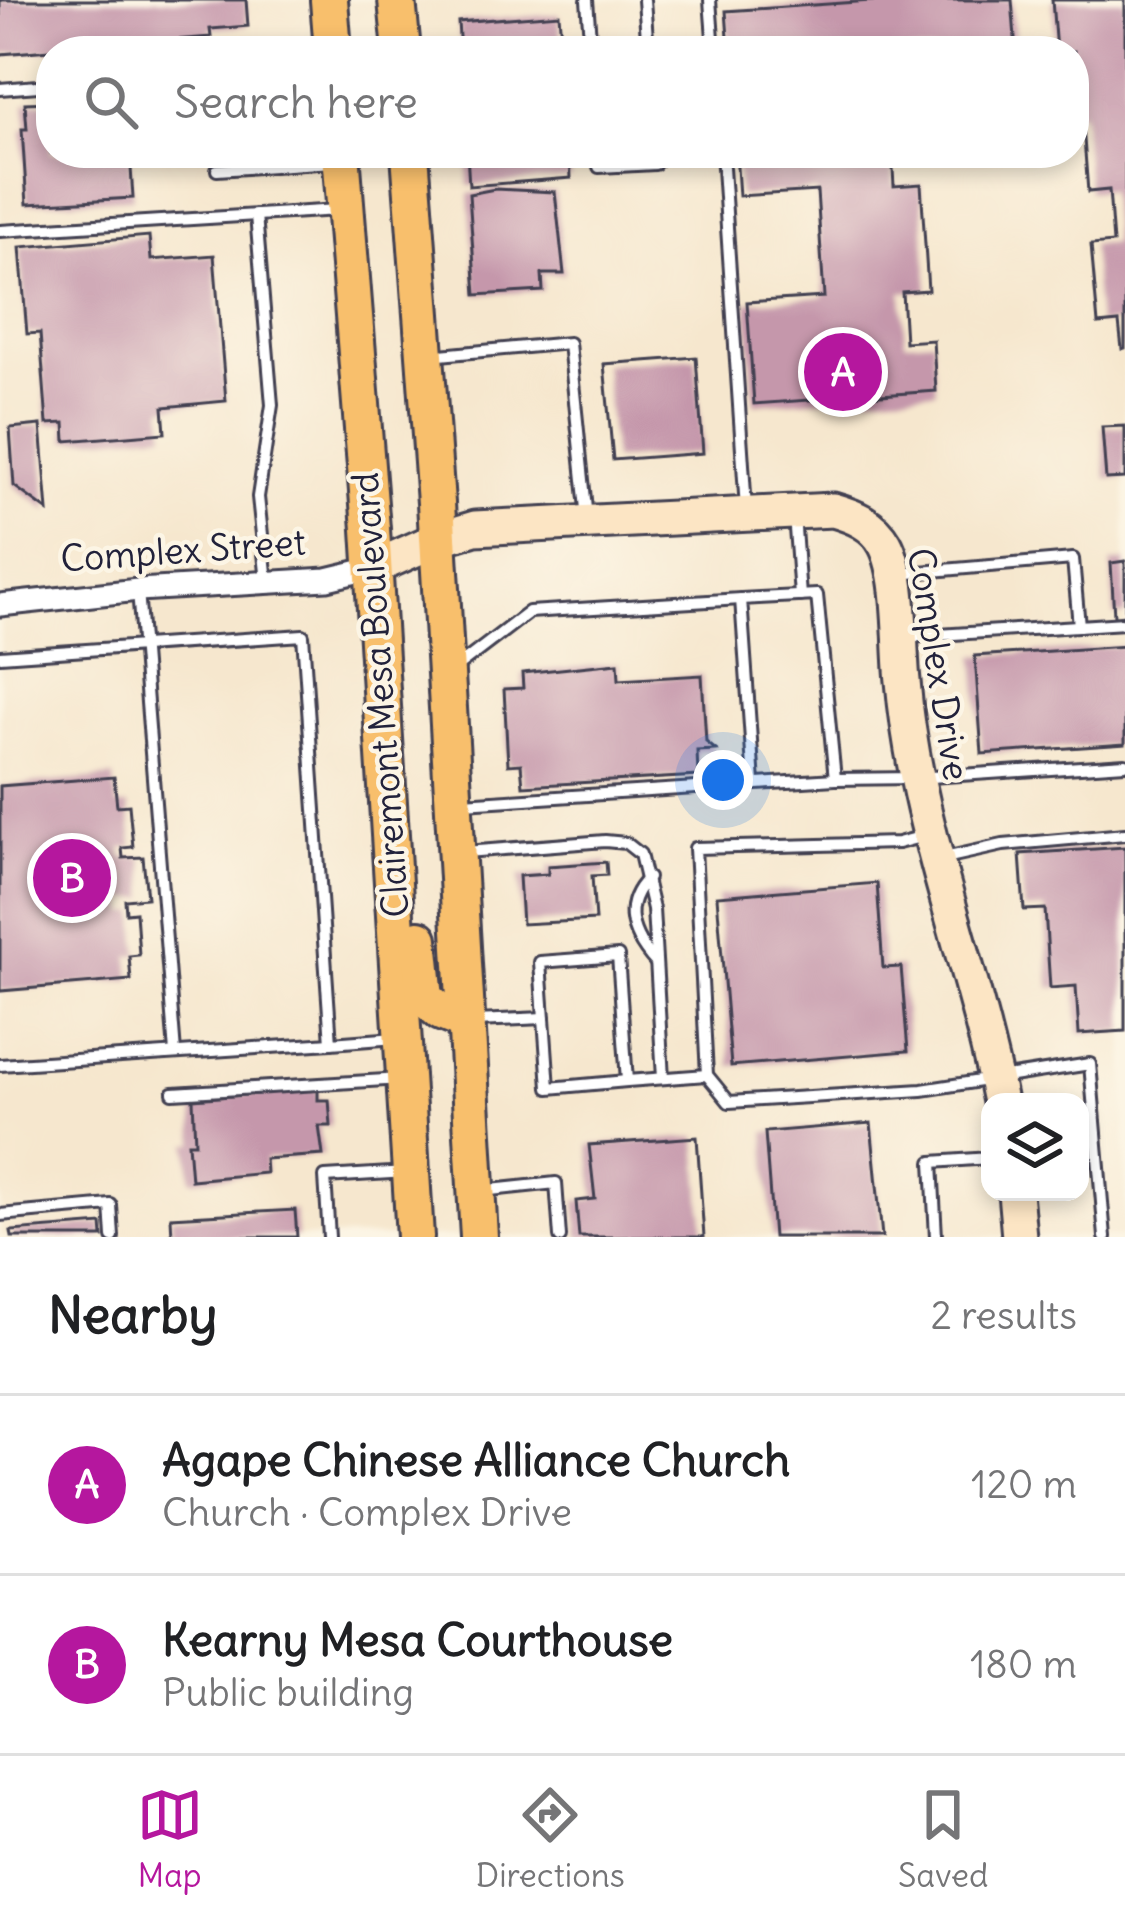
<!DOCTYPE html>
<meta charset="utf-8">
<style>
:root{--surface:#fff;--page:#f6f6f6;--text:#202124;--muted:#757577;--line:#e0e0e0;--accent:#b5179e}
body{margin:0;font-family:Delius,sans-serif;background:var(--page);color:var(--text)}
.controls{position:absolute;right:36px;bottom:36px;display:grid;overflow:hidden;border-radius:24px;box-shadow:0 6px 18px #0003}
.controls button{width:108px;height:108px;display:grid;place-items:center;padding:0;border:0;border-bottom:3px solid var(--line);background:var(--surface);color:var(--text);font:60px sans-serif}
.you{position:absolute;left:723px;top:780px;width:42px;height:42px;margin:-30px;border:9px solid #fff;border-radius:50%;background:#1a73e8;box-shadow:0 0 0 18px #1a73e833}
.badge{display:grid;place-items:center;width:78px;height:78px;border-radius:50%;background:var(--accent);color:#fff;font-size:39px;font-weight:700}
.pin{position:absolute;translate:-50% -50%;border:6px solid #fff;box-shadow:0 3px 12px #0006}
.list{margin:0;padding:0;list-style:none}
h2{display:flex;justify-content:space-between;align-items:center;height:156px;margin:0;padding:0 48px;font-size:51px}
h2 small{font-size:39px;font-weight:400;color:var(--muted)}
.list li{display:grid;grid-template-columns:78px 1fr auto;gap:36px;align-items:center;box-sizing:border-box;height:180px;padding:0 48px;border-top:3px solid var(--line)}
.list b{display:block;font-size:45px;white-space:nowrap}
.list p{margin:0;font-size:39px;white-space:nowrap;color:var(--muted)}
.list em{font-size:39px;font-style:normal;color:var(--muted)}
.icon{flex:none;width:66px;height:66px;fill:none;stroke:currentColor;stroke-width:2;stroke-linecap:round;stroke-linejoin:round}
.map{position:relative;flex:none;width:1125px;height:1237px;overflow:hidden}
.search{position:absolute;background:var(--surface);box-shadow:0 6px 18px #0003;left:36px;right:36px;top:36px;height:132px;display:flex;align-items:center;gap:30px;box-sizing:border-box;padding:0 42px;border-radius:48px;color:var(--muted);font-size:45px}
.sheet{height:516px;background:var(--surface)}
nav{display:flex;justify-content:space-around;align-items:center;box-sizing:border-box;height:168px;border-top:3px solid var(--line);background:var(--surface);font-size:33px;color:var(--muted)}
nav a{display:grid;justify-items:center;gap:6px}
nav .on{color:var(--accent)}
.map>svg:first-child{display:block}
.building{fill:#c597ab}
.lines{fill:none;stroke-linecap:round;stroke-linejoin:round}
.lane-casing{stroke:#424051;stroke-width:16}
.street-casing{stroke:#424051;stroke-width:27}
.secondary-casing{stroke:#424051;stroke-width:39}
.primary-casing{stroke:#424051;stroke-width:42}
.lane{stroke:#fff;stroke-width:10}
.street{stroke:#fff;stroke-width:21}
.secondary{stroke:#fce5c4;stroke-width:33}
.primary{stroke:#f8bf6c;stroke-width:36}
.labels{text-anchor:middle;stroke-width:9;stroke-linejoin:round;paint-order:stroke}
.street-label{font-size:36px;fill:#22223b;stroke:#fcf5e5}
</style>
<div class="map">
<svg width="1125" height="1237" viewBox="0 0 1125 1237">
<rect width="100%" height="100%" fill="#fcf5e5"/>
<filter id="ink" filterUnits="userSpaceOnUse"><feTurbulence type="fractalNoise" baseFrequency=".00833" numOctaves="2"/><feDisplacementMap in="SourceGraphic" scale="24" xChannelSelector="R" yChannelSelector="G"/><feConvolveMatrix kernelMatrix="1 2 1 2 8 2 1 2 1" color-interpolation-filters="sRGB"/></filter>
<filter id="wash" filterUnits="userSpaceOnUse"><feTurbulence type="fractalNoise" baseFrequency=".004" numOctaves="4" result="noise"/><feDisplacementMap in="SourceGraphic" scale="48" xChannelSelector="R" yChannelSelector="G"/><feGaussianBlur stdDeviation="2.7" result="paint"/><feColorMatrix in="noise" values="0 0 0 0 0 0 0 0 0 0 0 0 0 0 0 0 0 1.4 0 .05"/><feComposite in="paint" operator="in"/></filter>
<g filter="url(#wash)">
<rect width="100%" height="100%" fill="#f6e7ce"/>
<g id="blocks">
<g class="building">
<path d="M0,0H246L248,26L210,29L211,37L0,54Z"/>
<path d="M886,0H1012L1016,51H729L726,11Z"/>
<path d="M1052,0H1125V348L1122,349L1119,322L1098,324L1091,245L1113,243L1109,190L1088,192L1082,112L1074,113V51H1056Z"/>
<path d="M559,14L562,51H460L458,22Z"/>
<path d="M51,102V153H130L133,198L27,204L22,129H27L25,103Z"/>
<path d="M467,153H570L571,178L469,186Z"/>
<path d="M736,153H892L894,186L921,184L928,290L902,292L905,342L933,340L936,391L754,404L747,302L824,297L817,191L739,196Z"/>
<path d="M495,189L555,192L564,274H542L543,291L476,295L469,194Z"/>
<path d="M149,236L151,260L214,255L226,401L163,407L165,433L66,441L65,423L47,424L40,333L27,334L20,247Z"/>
<path d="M696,357L703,453L613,460L604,364Z"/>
<path d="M41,425L48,511L14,486L10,428Z"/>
<path d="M1125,426V478L1106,479L1102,427Z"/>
<path d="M1125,561V615L1114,616L1111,563Z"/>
<path d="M1125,646V744L982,754L975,656Z"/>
<path d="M618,663L619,680L702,675L706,742L716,750L697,751L698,776L523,786L521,764L508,765L504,689L523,688L522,673Z"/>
<path d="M114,777L117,806L129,805L133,847L122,848L123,858L143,857L147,898L125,900L126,913L136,912L139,955L129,956L131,980L0,991V786Z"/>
<path d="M1125,847V1031L1079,1034L1076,986L1050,988L1045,909L1024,910L1020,854Z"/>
<path d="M606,862L607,875L592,876L595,920L522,924L519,876L548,874V866Z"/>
<path d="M877,883L883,968L901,967L908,1051L731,1066L717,896Z"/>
<path d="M318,1089V1100H329L331,1126H319L323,1155L265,1159L266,1173L191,1180L188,1143H195L193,1099Z"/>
<path d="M871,1123L882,1237H773L765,1132Z"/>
<path d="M697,1137L704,1237H579L576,1201L595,1199L589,1145Z"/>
<path d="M295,1210L297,1237H172L171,1217Z"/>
<path d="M102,1224L103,1237H12L11,1231Z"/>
</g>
</g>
</g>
<g filter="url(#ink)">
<use href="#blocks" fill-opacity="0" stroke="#424051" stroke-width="3"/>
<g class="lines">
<g class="lane-casing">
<g id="lane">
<path d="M587,0L591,51"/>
<path d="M644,0L648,51"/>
<path d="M710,0L714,51"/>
<path d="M0,89L51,85"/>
<path d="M598,153L599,167L655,164V153"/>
<path d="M722,153L746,509"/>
<path d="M217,170L333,162"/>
<path d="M256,215L272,405L258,497L267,582"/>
<path d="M0,231L338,210"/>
<path d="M429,356L569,343L587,519"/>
<path d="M794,515L800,596"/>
<path d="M897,574L1073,559L1079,626"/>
<path d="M138,590L175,1053"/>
<path d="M907,637L1125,623"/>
<path d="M0,656L303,635L331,1043L396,1038"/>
<path d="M453,670L529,612L741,599"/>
<path d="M835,779L916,778L1125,764"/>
<path d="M463,803L835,779L817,595L741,599L754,783"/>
<path d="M928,835L898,843L695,848L707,1075L729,1102L922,1090L1090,1064L1105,1237"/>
<path d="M465,852L605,841L626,843L640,854L653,909L663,1078"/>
<path d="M940,859L1003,845L1125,834"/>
<path d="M648,878C620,906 631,935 656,963"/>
<path d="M475,1021L544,1018"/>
<path d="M0,1065L331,1043"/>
<path d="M627,1081L549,1088L540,962L618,956L627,1081L707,1075"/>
<path d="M173,1093L402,1079"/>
<path d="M481,1191L556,1183L560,1237"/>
<path d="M0,1215L111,1205L113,1237"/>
<path d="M329,1237L325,1177L407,1172"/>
<path d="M936,1237L932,1162L990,1158"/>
</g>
</g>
<g class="street-casing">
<path id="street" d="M0,605L138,590L327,579L373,568"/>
</g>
<g class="secondary-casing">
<g id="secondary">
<path d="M373,568L438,539L475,528L833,510C854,516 874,524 885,544C902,575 899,644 903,681C915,825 972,961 1000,1102"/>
<path d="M1015,1192L1019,1237"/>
</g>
</g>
<g class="primary-casing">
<g id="primary">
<path d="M329,0L333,51"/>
<path d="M397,0L402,51"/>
<path d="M341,153L371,529L415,1237"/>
<path d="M410,153L436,503L479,1237"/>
<path d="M419,939L425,998L441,1012L466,1022"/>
</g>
</g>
<use href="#lane" class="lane"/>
<use href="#street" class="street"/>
<use href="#secondary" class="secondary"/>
<use href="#primary" class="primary"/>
</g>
</g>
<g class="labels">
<g class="street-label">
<text transform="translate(183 550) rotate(-4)" y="13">Complex Street</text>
<text transform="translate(939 664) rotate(81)" y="13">Complex Drive</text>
<text transform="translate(380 695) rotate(-94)" y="13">Clairemont Mesa Boulevard</text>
</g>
</g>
</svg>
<div class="controls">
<button><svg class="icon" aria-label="layers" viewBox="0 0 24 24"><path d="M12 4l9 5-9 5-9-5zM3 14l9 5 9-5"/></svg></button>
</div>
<div class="you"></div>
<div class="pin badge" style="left:843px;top:372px">A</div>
<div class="pin badge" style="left:72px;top:878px">B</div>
<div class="search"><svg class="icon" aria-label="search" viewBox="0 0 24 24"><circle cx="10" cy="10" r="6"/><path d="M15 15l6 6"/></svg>Search here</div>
</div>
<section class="sheet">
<h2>Nearby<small>2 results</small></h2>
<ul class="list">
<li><span class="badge">A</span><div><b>Agape Chinese Alliance Church</b><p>Church · Complex Drive</p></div><em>120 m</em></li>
<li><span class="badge">B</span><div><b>Kearny Mesa Courthouse</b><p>Public building</p></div><em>180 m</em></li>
</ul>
</section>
<nav>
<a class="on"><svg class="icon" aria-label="map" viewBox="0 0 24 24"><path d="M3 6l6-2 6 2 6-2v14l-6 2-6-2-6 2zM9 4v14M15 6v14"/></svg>Map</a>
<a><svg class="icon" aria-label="directions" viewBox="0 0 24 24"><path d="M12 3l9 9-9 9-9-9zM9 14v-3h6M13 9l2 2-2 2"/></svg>Directions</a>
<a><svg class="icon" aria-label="saved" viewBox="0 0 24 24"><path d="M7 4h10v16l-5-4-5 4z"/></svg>Saved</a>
</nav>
